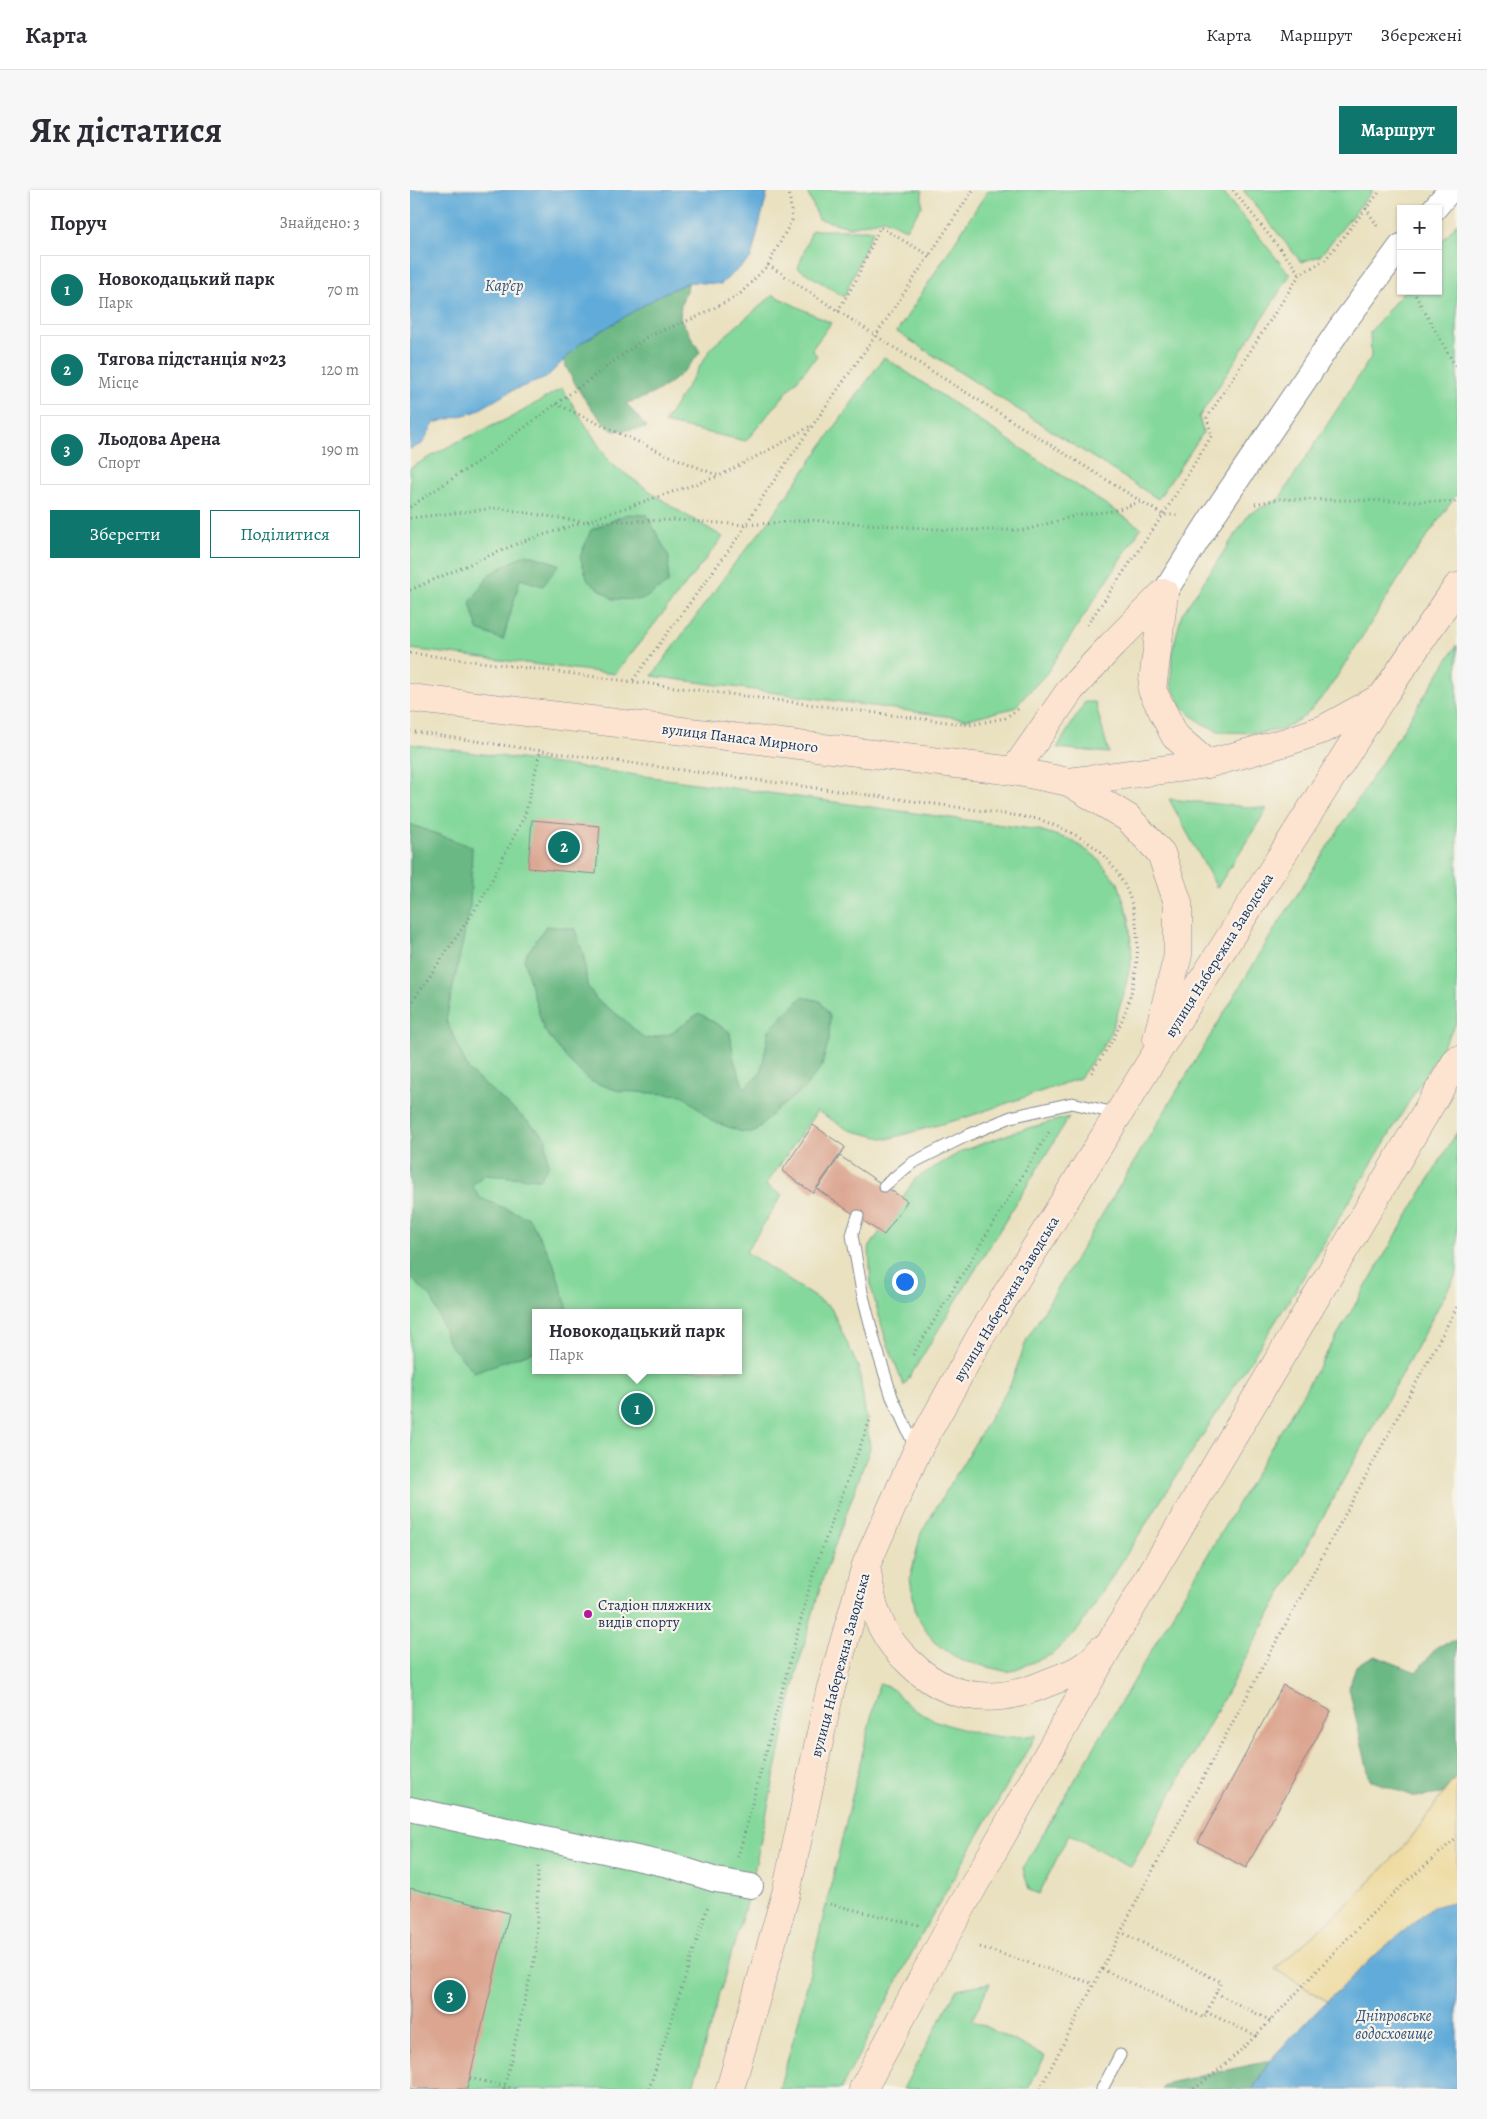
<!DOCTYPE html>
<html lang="uk">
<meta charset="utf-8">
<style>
:root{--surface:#fff;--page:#f7f7f7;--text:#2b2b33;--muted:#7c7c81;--line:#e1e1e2;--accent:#0f766e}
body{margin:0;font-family:Alegreya,serif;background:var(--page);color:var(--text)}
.controls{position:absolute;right:15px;top:15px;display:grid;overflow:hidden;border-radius:0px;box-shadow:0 1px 4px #0004}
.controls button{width:45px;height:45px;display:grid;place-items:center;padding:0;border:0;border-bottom:1px solid var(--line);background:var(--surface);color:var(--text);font:25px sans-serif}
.you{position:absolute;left:494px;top:1091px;width:18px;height:18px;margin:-12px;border:4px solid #fff;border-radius:50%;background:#1a73e8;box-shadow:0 0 0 8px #1a73e833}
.badge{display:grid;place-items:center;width:32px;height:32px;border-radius:50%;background:var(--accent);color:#fff;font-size:16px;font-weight:700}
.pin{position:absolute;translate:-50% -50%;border:2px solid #fff;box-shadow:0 1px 5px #0006}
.popup{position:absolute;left:122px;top:1119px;width:210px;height:65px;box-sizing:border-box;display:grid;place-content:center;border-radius:0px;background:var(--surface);filter:drop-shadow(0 1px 4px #0005);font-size:16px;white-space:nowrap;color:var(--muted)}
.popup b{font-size:19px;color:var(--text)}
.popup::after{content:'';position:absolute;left:50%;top:100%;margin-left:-10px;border:10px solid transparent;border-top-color:var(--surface)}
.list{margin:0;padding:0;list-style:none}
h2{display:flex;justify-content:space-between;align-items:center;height:65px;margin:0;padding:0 20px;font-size:21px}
h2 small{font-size:16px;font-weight:400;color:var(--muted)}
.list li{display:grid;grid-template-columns:32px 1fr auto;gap:15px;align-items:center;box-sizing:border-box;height:70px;margin:0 10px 10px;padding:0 10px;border:1px solid var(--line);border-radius:0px}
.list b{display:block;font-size:19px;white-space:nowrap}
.list p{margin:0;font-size:16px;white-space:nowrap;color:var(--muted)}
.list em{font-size:16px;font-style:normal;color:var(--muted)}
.actions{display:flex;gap:10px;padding:15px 20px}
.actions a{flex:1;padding:11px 0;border:1px solid var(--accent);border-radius:0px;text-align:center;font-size:18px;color:var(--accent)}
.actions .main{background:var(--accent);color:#fff}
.map{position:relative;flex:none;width:1047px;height:1899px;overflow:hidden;border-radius:0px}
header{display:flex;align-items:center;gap:30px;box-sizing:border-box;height:70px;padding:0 25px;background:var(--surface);border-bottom:1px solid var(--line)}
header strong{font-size:24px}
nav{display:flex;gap:28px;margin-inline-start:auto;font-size:18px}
.intro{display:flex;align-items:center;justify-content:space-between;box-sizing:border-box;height:120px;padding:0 30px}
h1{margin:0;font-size:35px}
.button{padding:12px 22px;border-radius:0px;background:var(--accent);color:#fff;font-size:18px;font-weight:700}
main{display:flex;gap:30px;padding:0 30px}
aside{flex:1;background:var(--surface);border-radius:0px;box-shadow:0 1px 4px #0004}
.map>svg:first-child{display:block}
.green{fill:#84d89b;stroke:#50847c;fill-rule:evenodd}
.forest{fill:#6bb883;stroke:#437470}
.sand{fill:#eeda9e;stroke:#84847e}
.water{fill:#61abd9;stroke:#3e6d9c}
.building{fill:#dba590}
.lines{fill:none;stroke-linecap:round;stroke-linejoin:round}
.lane-casing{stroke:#82888f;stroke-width:13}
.street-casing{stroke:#82888f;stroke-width:26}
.secondary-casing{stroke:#82888f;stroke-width:29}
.path{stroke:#82888f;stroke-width:3;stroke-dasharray:1 4;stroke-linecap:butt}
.lane{stroke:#fff;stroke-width:11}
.street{stroke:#fff;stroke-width:24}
.secondary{stroke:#fde4d1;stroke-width:28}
.poi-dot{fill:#b5179e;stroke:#f7f3e8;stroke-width:2}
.labels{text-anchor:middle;stroke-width:4.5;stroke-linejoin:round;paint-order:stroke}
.street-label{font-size:15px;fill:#1b2f5e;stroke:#f7f3e8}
.poi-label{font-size:15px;fill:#1b2f5e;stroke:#f7f3e8;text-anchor:start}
.water-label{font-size:16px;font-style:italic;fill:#305483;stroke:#f7f3e8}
</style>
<header>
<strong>Карта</strong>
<nav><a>Карта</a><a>Маршрут</a><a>Збережені</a></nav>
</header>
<div class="intro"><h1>Як дістатися</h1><a class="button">Маршрут</a></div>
<main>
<aside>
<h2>Поруч<small>Знайдено: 3</small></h2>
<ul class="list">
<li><span class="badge">1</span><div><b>Новокодацький парк</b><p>Парк</p></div><em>70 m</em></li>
<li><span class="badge">2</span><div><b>Тягова пiдстанцiя №23</b><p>Місце</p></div><em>120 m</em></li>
<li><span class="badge">3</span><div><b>Льодова Арена</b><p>Спорт</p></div><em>190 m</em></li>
</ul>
<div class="actions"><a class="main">Зберегти</a><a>Поділитися</a></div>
</aside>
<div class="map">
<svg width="1047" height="1899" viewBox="0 0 1047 1899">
<rect width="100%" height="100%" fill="#f7f3e8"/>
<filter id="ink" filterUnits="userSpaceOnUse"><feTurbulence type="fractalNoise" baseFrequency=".02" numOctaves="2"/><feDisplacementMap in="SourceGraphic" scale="10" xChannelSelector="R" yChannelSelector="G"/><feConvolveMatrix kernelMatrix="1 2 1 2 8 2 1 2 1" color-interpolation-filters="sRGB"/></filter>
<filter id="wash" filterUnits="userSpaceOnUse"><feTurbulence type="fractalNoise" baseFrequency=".0096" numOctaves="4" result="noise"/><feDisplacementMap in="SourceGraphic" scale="20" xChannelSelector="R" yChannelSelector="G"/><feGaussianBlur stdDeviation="1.12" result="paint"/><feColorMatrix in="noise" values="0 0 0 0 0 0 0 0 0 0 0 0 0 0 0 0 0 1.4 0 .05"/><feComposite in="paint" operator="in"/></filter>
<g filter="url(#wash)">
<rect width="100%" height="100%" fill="#eae1c0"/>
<g class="green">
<path d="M400,0H512V16L496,39L474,29L440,37L409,29L398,4Z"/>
<path d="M578,0H811L880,85L789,227L793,243L748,309L487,142Z"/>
<path d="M833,0H963L910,66L891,72Z"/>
<path d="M1047,33V304L1002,368L917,502L895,526L872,540L849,543L811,542L791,533L771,516L761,494L762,462L772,424L839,324L869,309L961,167L960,142L994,101H1028V57Z"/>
<path d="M402,40H463L434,107L388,78Z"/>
<path d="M363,105L421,133L402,159L407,166L336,251L254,233L302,157Z"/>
<path d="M474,167L731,338L636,484L604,518L557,529L242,486L324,374L359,331Z"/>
<path d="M152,198L200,273L264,318L313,347L205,484L0,459V278L45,253L106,225Z"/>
<path d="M1047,455V832L885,1101L668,1440L641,1465L598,1482L550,1470L524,1452L506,1424L500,1388L511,1343L601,1193L617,1149L863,742Z"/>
<path d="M675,512H685L699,563L647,558Z"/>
<path d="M0,554L629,640L661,650L685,666L708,693L719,728L722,767L713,807L698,849L670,888L557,927L477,949L439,940L407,921L356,995L372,1005L336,1062L421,1118L449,1179L460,1258L412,1391L388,1477L341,1696L282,1899H0ZM126,1123H328V1180H126Z"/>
<path d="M759,609L857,619L807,698Z"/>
<path d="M659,927L494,1196L475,1147L461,1097L459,1058L505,989L552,961L607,941Z"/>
<path d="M1047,942V1083L721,1677L659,1644L629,1704L619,1700L613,1678Z"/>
<path d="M469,1494C490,1499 487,1508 502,1518C524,1534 565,1544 591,1547C603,1548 615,1546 626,1545L516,1736L431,1899H369L387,1837Z"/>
<path d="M580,1793L562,1830L635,1866L618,1899H493L547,1799Z"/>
</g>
<g class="forest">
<path d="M279,92L271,114L270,128L290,162C271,188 247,206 216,213L237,238L203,241C180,221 166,198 153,170L171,153L253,103Z"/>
<path d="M217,324L237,325L259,367L258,393L232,410L203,409L178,391L170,367L181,340Z"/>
<path d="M116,364L149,374L133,396L110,389L93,450L68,440L60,413L80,384Z"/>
<path d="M0,634L62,657L60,718L36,830L59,881L136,947L138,977L129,989L74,985L62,995L70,1008L119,1028L143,1072L159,1123H126V1161L64,1182L39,1154L22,1108L0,1087Z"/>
<path d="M136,736L165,739L174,767L177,795L187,810L212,828L235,849L260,844L289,823L320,842L324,870L334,898L351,883L359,840L392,807L410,811L420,826L419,848L412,876L394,899L365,921L345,942H332L302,931L273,905L209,901L180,891L158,870L134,840L122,801L114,768Z"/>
<path d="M1047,1451V1586L1031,1604L1006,1607L960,1590L939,1498L946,1476L965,1466L1006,1482L1028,1456Z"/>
<path d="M859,1871L843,1899H751L758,1893Z"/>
</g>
<path class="sand" d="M1047,1586V1711L1023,1717L972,1759L917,1811L865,1779C909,1741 952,1702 992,1658C1012,1636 1027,1609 1047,1586Z"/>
<g class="water">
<path d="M0,0H358L341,68L311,94L279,92L254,103L171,153L136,188L101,201L65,222L24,233L12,254L0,259Z"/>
<path d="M1047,1711V1899H843L859,1871L917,1811L972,1759L1023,1717Z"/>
</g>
<g id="blocks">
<g class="building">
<path d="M122,630L190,636L186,684L118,678Z"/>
<path d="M403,935L435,957L403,1003L372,981Z"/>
<path d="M430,966L497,1011L474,1045L407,999Z"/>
<path d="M873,1495L921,1521L836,1678L788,1652Z"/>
<path d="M0,1698L99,1723L57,1899H0Z"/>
</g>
</g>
</g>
<g filter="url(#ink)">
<use href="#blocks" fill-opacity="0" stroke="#82888f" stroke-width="1"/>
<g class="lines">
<g class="lane-casing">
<g id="lane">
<path d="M474,996L502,973L556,946L601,927L662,913L709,924"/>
<path d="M448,1026L442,1045L452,1102L465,1153L482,1207L506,1259"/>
<path d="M692,1899L710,1865"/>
</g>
</g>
<g class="street-casing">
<g id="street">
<path d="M1024,19L1040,0"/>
<path d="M754,403L804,324L930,138L991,56"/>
<path d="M0,1619L259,1675L306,1690L341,1696"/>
</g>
</g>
<g class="secondary-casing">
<g id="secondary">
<path d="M754,403L742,500L765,546L797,574"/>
<path d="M0,508L604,581L659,592L797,574L876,552L914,539L972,507"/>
<path d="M604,581L661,499L701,456L754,403"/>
<path d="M659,592L718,628L751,663L768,713V765L747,849"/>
<path d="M457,1382C460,1401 463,1419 472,1437C479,1451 488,1462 500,1473C540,1512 587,1515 637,1493C660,1484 675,1480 691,1460"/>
<path d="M320,1899L376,1703L420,1501L456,1375L507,1261L570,1147L742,870L973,506L1047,397"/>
<path d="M453,1899L537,1743L708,1440L1047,870"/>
</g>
</g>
<g class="path">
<path d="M823,0L890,84"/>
<path d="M956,18L969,39"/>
<path d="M358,75L480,155L753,325H770"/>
<path d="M1003,101L1047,179"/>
<path d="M428,121L446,90L470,37L520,66"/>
<path d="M146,214L250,262L309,286L370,254L402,235"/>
<path d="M845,314L869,309L1047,312"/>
<path d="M0,317L73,268L238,146L287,127L329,105L358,75L382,30L379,0"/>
<path d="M0,328L87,318L174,332L266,330L336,335L400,330L541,340H615L668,325L703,321L733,311"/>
<path d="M177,331L309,286"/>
<path d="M0,400L111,352L171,333"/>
<path d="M677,435L753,325L802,245L797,228L890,84L915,70L971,0"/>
<path d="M0,463L560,535L595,528L611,517"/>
<path d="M223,490L329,346L356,302L466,145L563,0"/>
<path d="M0,541C209,574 420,598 629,629C651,638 675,647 692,664C742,713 733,793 703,849C696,862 687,873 680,885"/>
<path d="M0,815L71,711L115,625L130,562"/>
<path d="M503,1165L639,942"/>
<path d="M328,1667L404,1380L461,1227"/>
<path d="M415,1713L509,1735"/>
<path d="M570,1757L684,1794"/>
<path d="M692,1779L794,1828L811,1792L711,1742"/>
<path d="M806,1803L861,1831"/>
<path d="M796,1822L847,1846"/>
<path d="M60,1888L106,1899"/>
<path d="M94,1899L126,1762L128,1675"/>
<path d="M239,1899L298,1716"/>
<path d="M630,1899L736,1693L1047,1117"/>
<path d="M784,1899C844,1856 889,1797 941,1745C974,1710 1012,1679 1047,1647"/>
</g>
<use href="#lane" class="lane"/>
<use href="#street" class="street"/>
<use href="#secondary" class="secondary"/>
</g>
</g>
<circle class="poi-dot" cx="178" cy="1424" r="5"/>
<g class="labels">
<g class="street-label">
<text transform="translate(330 548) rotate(7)" y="5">вулиця Панаса Мирного</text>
<text transform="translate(809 765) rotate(-58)" y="5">вулиця Набережна Заводська</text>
<text transform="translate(596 1109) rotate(-59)" y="5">вулиця Набережна Заводська</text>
<text transform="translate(430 1475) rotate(-75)" y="5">вулиця Набережна Заводська</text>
</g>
<g class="poi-label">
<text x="188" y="1420">Стадіон пляжних<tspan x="188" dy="17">видів спорту</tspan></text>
</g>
<g class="water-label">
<text x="94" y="101">Кар’єр</text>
<text x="984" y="1831">Дніпровське<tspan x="984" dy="18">водосховище</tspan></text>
</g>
</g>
</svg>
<div class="controls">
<button>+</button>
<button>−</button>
</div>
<div class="you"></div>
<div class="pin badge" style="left:227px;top:1219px">1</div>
<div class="popup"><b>Новокодацький парк</b>Парк</div>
<div class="pin badge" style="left:154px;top:657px">2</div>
<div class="pin badge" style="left:40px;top:1806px">3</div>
</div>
</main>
